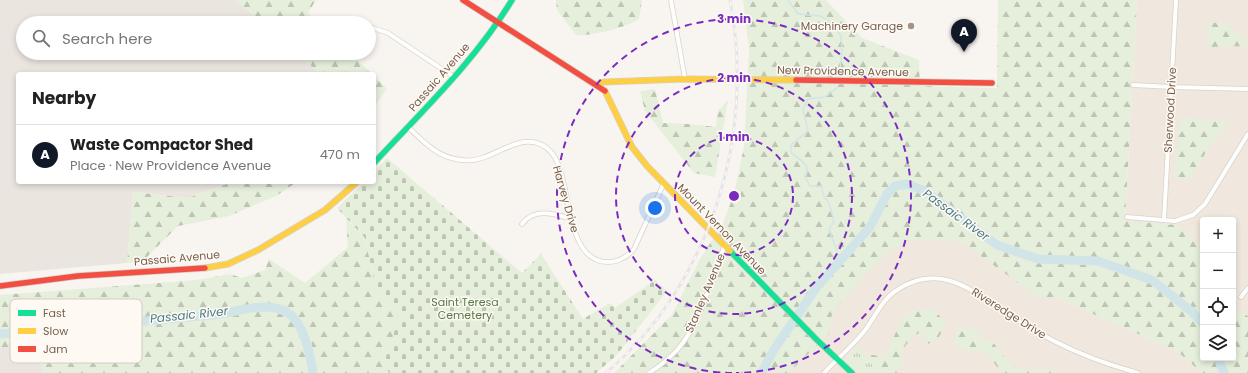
<!DOCTYPE html>
<meta charset="utf-8">
<style>
:root{--surface:#fff;--page:#f6f6f6;--text:#222;--muted:#767676;--line:#e0e0e0;--accent:#111827}
body{margin:0;font-family:Poppins,sans-serif;background:var(--page);color:var(--text)}
.controls{position:absolute;right:12px;bottom:12px;display:grid;overflow:hidden;border-radius:4px;box-shadow:0 2px 6px #0003}
.controls button{width:36px;height:36px;display:grid;place-items:center;padding:0;border:0;border-bottom:1px solid var(--line);background:var(--surface);color:var(--text);font:20px sans-serif}
.you{position:absolute;left:655px;top:208px;width:14px;height:14px;margin:-10px;border:3px solid #fff;border-radius:50%;background:#1a73e8;box-shadow:0 0 0 6px #1a73e833}
.badge{display:grid;place-items:center;width:26px;height:26px;border-radius:50%;background:var(--accent);color:#fff;font-size:13px;font-weight:700}
.pin{position:absolute;translate:-50% -33px;filter:drop-shadow(0 1px 2px #0008)}
.pin::after{content:'';position:absolute;top:21px;width:14px;height:12px;background:inherit;clip-path:polygon(0 0,100% 0,50% 100%)}
.list{margin:0;padding:0;list-style:none}
h2{display:flex;justify-content:space-between;align-items:center;height:52px;margin:0;padding:0 16px;font-size:17px}
h2 small{font-size:13px;font-weight:400;color:var(--muted)}
.list li{display:grid;grid-template-columns:26px 1fr auto;gap:12px;align-items:center;box-sizing:border-box;height:60px;padding:0 16px;border-top:1px solid var(--line)}
.list b{display:block;font-size:15px;white-space:nowrap}
.list p{margin:0;font-size:13px;white-space:nowrap;color:var(--muted)}
.list em{font-size:13px;font-style:normal;color:var(--muted)}
.icon{flex:none;width:22px;height:22px;fill:none;stroke:currentColor;stroke-width:2;stroke-linecap:round;stroke-linejoin:round}
.map{position:relative;flex:none;width:1248px;height:373px;overflow:hidden}
.search{position:absolute;background:var(--surface);box-shadow:0 2px 6px #0003;left:16px;top:16px;width:360px;height:44px;display:flex;align-items:center;gap:10px;box-sizing:border-box;padding:0 14px;border-radius:22px;color:var(--muted);font-size:15px}
.panel{position:absolute;background:var(--surface);box-shadow:0 2px 6px #0003;left:16px;top:72px;width:360px;height:112px;border-radius:4px}
.map>svg:first-child{display:block}
.residential{fill:#f0e8de}
.industrial{fill:#ebe5e0}
.grass{fill:url(#grass-tufts)}
.forest{fill:url(#forest-firs)}
.cemetery{fill:url(#cemetery-stones)}
.lines{fill:none;stroke-linecap:round;stroke-linejoin:round}
.stream{stroke:#d1e5e8;stroke-width:1.5}
.river{stroke:#d1e5e8;stroke-width:9}
.street-casing{stroke:#d8d2cd;stroke-width:5.5}
.fast-casing{stroke:#d6d1ca;stroke-width:7}
.slow-casing{stroke:#d6d1ca;stroke-width:7}
.jam-casing{stroke:#d6d1ca;stroke-width:7}
.street{stroke:#fefefd;stroke-width:4}
.fast{stroke:#16e098;stroke-width:5.5}
.slow{stroke:#ffcf43;stroke-width:5.5}
.jam{stroke:#f24e42;stroke-width:5.5}
.rail-casing{stroke:#e6e4e7;stroke-width:3}
.rail{stroke:#fefaf3;stroke-width:1.5;stroke-dasharray:4.5;stroke-linecap:butt}
.ring{fill:none;stroke:#7b2cbf;stroke-width:2;stroke-dasharray:7 5}
.poi-dot{fill:#a49487;stroke:#fefaf3;stroke-width:1.5}
.labels{text-anchor:middle;stroke-width:3;stroke-linejoin:round;paint-order:stroke}
.poi-label{font-size:11px;fill:#775f4f;stroke:#fefaf3;text-anchor:end}
.street-label{font-size:11px;fill:#775f4f;stroke:#fefaf3}
.park-label{font-size:11px;fill:#547c47;stroke:#fefaf3}
.water-label{font-size:12px;font-style:italic;fill:#497b89;stroke:#fefaf3}
.key{fill:#fefaf3;stroke:#d6ccc2;stroke-width:1}
.key-label{font-size:11px;fill:#775f4f}
.centre{fill:#7b2cbf;stroke:#fefaf3;stroke-width:2}
.ring-label{font-size:12px;text-anchor:middle;font-weight:bold;fill:#7b2cbf;stroke:#fefaf3;stroke-width:3;stroke-linejoin:round;paint-order:stroke}
</style>
<div class="map">
<svg width="1248" height="373" viewBox="0 0 1248 373">
<defs>
<pattern id="grass-tufts" width="24" height="20" patternUnits="userSpaceOnUse"><rect width="24" height="20" fill="#e5efdb"/><path d="M3 7l-1-3M5 7V3M7 7l1-3M15 17l-1-3M17 17v-4M19 17l1-3" fill="none" stroke="#bec5b4"/></pattern>
<pattern id="forest-firs" width="22" height="20" patternUnits="userSpaceOnUse"><rect width="22" height="20" fill="#e5efdb"/><path d="M5 1l3.5 6h-7zM16 11l3.5 6h-7z" fill="#bec5b4"/></pattern>
<pattern id="cemetery-stones" width="16" height="16" patternUnits="userSpaceOnUse"><rect width="16" height="16" fill="#e5efdb"/><path d="M2 7V4a2 2 0 0 1 4 0v3zM10 15v-3a2 2 0 0 1 4 0v3z" fill="#bec5b4"/></pattern>
</defs>
<rect width="100%" height="100%" fill="#f8f5f0"/>
<g class="residential">
<path d="M1137,0H1248V316L1233,308V220H1203V250L1177,225L1125,222Z"/>
<path d="M907,239L960,241L1057,298L1177,351L1202,373H788L838,304L885,252Z"/>
</g>
<g class="industrial">
<path d="M0,0H235L264,23H23V53H297L320,74H18V182H232L188,198L133,192L127,263L0,274Z"/>
<path d="M0,347H37L44,373H0Z"/>
</g>
<path class="grass" d="M856,346L862,347L861,353L878,365L885,373H856L844,361Z"/>
<g class="forest">
<path d="M235,0H316L308,13L319,23H264Z"/>
<path d="M556,0H642L639,19C624,28 594,36 576,35L557,10Z"/>
<path d="M743,0H826L862,38L919,60L920,86L997,88L998,0H1137L1125,221L1177,225L1203,250V358H1233V308L1248,316V373H1202L1177,351L1057,298H1039L960,241L908,240L886,253L838,305L831,317L829,334L788,373H614L672,315L700,259L723,223L734,194L744,147L749,49Z"/>
<path d="M1209,22L1229,25L1248,41V46L1206,47Z"/>
<path d="M297,53H350L372,74H320Z"/>
<path d="M374,76L387,89L374,107Z"/>
<path d="M655,89L663,123L690,124L716,127L718,111L728,100L715,177L694,173L645,111L640,91Z"/>
<path d="M1181,117L1230,121L1208,148L1192,178L1174,179Z"/>
<path d="M232,182H297L276,196L229,216L178,226L142,262L127,263L133,192L188,198Z"/>
<path d="M346,219L365,238L376,288L400,317L385,363L389,373H44L37,347H0V295L197,280L230,274L242,278L265,270L269,259L305,283L348,247Z"/>
<path d="M929,309L936,312L946,323L939,337L928,344L921,332L912,337L900,353L904,356L901,367L897,368L898,373H885L878,365L861,353L884,357L902,320L916,310Z"/>
<path d="M959,327L980,332L979,341H992L1010,365L1025,370H1051L1054,373H1002L984,350L975,352L954,346Z"/>
</g>
<path class="cemetery" d="M387,158L522,273L541,254L583,319L610,303L615,308L655,280L667,291L616,356L596,373H389L384,363L399,317L376,288L365,238L337,208L364,182H374V172Z"/>
<g class="lines">
<g class="stream">
<path d="M788,0L798,14L821,16L833,24L841,36L842,50L839,78"/>
<path d="M837,88L825,97L808,99L803,109L808,131L791,145V152C796,158 802,159 807,167L806,179L810,186H821L824,196L829,203L834,221L829,230L841,261"/>
</g>
<g class="river">
<path d="M0,334C71,328 142,321 213,315C233,313 259,303 279,309C303,314 310,353 313,373"/>
<path d="M1218,358L1224,373"/>
<path d="M761,373L775,348L816,288L870,227L887,194L895,186L907,184L925,191L997,245L1038,259L1098,261L1152,280L1191,311L1203,324"/>
</g>
<g class="street-casing">
<g id="street">
<path d="M671,0L685,79"/>
<path d="M373,28L388,33L454,77"/>
<path d="M1133,85L1171,87L1248,89"/>
<path d="M408,127C422,140 435,155 455,159C464,161 473,161 482,158C504,151 531,128 552,153C573,180 563,262 608,262C619,262 627,257 634,249L664,183"/>
<path d="M1127,217L1175,221L1193,215L1205,204L1248,134"/>
<path d="M1164,220L1176,0"/>
<path d="M522,224C534,207 555,214 572,219"/>
<path d="M1241,297L1248,288"/>
<path d="M649,373C660,366 669,359 678,349C702,321 711,279 725,245"/>
<path d="M824,373C836,360 850,348 862,334C874,320 881,300 897,290C941,261 974,292 1009,315C1024,325 1039,333 1054,341C1081,355 1109,365 1138,373"/>
</g>
</g>
<g class="fast-casing">
<g id="fast">
<path d="M374,163C422,111 475,61 512,0"/>
<path d="M730,251L817,340L852,373"/>
</g>
</g>
<g class="slow-casing">
<g id="slow">
<path d="M598,84L604,82L685,79L796,80"/>
<path d="M605,91L632,147L647,166L730,251"/>
<path d="M205,268L228,264L258,250L325,210L357,182"/>
</g>
</g>
<g class="jam-casing">
<g id="jam">
<path d="M463,0L605,91"/>
<path d="M796,80L992,83"/>
<path d="M0,286L78,276L205,268"/>
</g>
</g>
<use href="#street" class="street"/>
<use href="#fast" class="fast"/>
<use href="#slow" class="slow"/>
<use href="#jam" class="jam"/>
<g class="rail-casing">
<path id="rail" d="M606,373C711,283 756,135 730,0"/>
</g>
<use href="#rail" class="rail"/>
</g>
<g class="ring">
<circle cx="734" cy="196" r="59"/>
<circle cx="734" cy="196" r="118"/>
<path d="M732 373A177 177 0 1 1 736 373"/>
</g>
<circle class="poi-dot" cx="911" cy="26" r="4"/>
<g class="labels">
<g class="poi-label">
<text x="903" y="30">Machinery Garage</text>
</g>
<g class="street-label">
<text transform="translate(843 71) rotate(1)" y="4">New Providence Avenue</text>
<text transform="translate(439 77) rotate(-49)" y="4">Passaic Avenue</text>
<text transform="translate(1170 110) rotate(-87)" y="4">Sherwood Drive</text>
<text transform="translate(566 199) rotate(74)" y="4">Harvey Drive</text>
<text transform="translate(722 229) rotate(46)" y="4">Mount Vernon Avenue</text>
<text transform="translate(177 258) rotate(-5)" y="4">Passaic Avenue</text>
<text transform="translate(705 293) rotate(-67)" y="4">Stanley Avenue</text>
<text transform="translate(1009 313) rotate(32)" y="4">Riveredge Drive</text>
</g>
<g class="park-label">
<text x="465" y="306">Saint Teresa<tspan x="465" dy="13">Cemetery</tspan></text>
</g>
<g class="water-label">
<text transform="translate(956 215) rotate(36)" y="4">Passaic River</text>
<text transform="translate(189 315) rotate(-6)" y="4">Passaic River</text>
</g>
</g>
<rect x="10" y="299" width="132" height="64" rx="6" class="key"/>
<rect x="18" y="310" width="18" height="6" fill="#16e098"/>
<rect x="18" y="328" width="18" height="6" fill="#ffcf43"/>
<rect x="18" y="346" width="18" height="6" fill="#f24e42"/>
<g class="key-label">
<text x="43" y="317">Fast</text>
<text x="43" y="335">Slow</text>
<text x="43" y="353">Jam</text>
</g>
<circle cx="734" cy="196" r="6" class="centre"/>
<g class="ring-label">
<text x="734" y="23">3 min</text>
<text x="734" y="82">2 min</text>
<text x="734" y="141">1 min</text>
</g>
</svg>
<div class="controls">
<button>+</button>
<button>−</button>
<button><svg class="icon" aria-label="locate" viewBox="0 0 24 24"><circle cx="12" cy="12" r="6"/><path d="M12 2v4M12 18v4M2 12h4M18 12h4"/></svg></button>
<button><svg class="icon" aria-label="layers" viewBox="0 0 24 24"><path d="M12 4l9 5-9 5-9-5zM3 14l9 5 9-5"/></svg></button>
</div>
<div class="you"></div>
<div class="pin badge" style="left:964px;top:52px">A</div>
<div class="search"><svg class="icon" aria-label="search" viewBox="0 0 24 24"><circle cx="10" cy="10" r="6"/><path d="M15 15l6 6"/></svg>Search here</div>
<section class="panel">
<h2>Nearby<small></small></h2>
<ul class="list">
<li><span class="badge">A</span><div><b>Waste Compactor Shed</b><p>Place · New Providence Avenue</p></div><em>470 m</em></li>
</ul>
</section>
</div>
